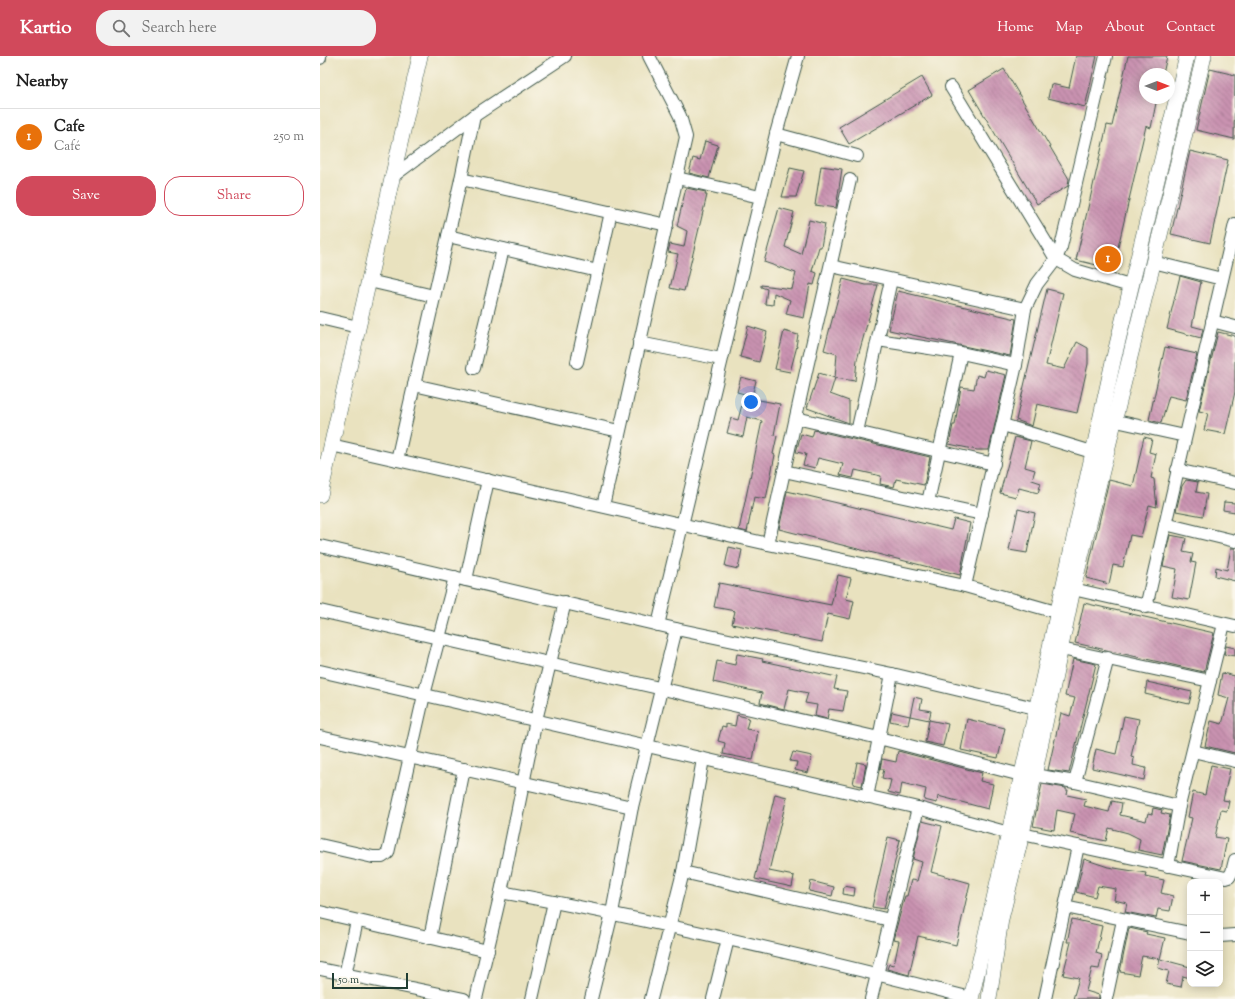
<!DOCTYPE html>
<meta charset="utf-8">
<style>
:root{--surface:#fff;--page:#f2f2f2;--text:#222;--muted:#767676;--line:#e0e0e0;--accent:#d1495b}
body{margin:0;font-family:"Sorts Mill Goudy",serif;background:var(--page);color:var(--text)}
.controls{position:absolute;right:12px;bottom:12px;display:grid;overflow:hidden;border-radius:8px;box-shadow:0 2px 10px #0003}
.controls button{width:36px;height:36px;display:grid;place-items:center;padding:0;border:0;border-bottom:1px solid var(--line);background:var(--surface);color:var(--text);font:20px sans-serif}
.compass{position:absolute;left:819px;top:12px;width:36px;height:36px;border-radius:50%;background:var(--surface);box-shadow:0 2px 10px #0003;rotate:90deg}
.scale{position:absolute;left:12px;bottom:10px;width:76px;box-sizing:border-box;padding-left:4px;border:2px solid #1f3d34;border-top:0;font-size:11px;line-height:14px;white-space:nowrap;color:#1f3d34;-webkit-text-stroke:3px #fbf7ec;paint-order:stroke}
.you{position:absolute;left:431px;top:346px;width:14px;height:14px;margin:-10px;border:3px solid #fff;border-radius:50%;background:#1a73e8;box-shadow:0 0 0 6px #1a73e833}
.badge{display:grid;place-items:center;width:26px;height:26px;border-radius:50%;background:var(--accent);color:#fff;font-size:13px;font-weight:700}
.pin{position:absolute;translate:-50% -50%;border:2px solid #fff;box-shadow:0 1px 4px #0006}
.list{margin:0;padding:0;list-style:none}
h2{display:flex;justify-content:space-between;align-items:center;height:52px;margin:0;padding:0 16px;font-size:17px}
h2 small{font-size:13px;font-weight:400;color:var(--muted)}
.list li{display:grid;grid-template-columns:26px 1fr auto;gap:12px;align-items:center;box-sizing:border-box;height:56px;padding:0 16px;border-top:1px solid var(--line)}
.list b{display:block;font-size:15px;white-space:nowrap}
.list p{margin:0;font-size:13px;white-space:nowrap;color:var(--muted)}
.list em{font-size:13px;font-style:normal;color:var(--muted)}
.actions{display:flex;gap:8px;padding:12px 16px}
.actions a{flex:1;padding:9px 0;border:1px solid var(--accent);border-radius:16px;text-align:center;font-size:14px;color:var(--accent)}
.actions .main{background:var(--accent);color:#fff}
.icon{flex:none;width:22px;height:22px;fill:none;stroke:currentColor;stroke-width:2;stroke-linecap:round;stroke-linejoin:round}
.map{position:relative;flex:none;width:915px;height:943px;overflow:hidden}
header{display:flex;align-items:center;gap:24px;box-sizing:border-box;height:56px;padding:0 20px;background:var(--accent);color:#fff}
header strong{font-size:19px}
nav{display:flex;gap:22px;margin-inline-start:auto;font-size:14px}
.search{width:280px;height:36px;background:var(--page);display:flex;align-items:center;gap:10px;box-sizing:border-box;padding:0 14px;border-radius:16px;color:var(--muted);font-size:15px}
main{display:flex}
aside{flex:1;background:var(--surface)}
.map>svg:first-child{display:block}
.building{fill:url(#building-back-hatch)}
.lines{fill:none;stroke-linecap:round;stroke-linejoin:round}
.minor-casing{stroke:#3d5649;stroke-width:14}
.tertiary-casing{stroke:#3d5649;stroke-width:16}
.minor{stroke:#fff;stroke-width:12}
.tertiary{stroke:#fff;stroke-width:15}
</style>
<header>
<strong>Kartio</strong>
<div class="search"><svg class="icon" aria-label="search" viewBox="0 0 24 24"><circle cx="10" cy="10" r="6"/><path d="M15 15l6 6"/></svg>Search here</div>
<nav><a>Home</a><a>Map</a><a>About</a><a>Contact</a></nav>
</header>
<main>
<aside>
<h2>Nearby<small></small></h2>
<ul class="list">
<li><span class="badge" style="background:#e8710a">1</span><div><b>Cafe</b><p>Café</p></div><em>250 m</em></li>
</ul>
<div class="actions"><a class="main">Save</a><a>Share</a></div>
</aside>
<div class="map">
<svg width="915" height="943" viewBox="0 0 915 943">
<defs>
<pattern id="building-back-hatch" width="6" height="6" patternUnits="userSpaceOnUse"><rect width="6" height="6" fill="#c992b0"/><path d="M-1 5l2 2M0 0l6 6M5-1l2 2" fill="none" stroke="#a37890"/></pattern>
</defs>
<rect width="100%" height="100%" fill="#fbf7ec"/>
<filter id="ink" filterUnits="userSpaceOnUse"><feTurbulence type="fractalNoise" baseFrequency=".025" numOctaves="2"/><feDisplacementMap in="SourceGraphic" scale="8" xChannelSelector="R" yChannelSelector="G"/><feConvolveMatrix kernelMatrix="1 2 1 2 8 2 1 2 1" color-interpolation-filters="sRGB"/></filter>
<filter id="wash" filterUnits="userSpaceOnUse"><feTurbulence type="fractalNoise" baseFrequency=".012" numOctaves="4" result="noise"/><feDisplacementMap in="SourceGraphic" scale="16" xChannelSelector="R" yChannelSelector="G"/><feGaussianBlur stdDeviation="0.9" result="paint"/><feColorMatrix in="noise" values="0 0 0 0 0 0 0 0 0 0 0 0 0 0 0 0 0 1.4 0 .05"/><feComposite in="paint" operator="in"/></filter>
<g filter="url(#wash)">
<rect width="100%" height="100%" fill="#e9e2bf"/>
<g id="blocks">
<g class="building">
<path d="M756,0H777L765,51L728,42L731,28L749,32Z"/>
<path d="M808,0H847L843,18H825V42H837L831,72L826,70L793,213L756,204L787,69L792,70Z"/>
<path d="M684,13L749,123L748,130L717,148L649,34Z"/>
<path d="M890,13L915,19L914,83L876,74Z"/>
<path d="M602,21L612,39L529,88L519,71Z"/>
<path d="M385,85L398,89L389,122L369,117L373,102L380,104Z"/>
<path d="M870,95L908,104L890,187L851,178Z"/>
<path d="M501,110L522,113L516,152L495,149Z"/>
<path d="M470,112L484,115L476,141H462Z"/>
<path d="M366,132L386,136L385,139H387L364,235L350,232L358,198L348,196L350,188L364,191L367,175L357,170Z"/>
<path d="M459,152L474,156L465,191L481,198L489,164L505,168L501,191H499L492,215L497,217L494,229L490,228L484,262L466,258L470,244L454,237L453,249L445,248L447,233L441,231V229L472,233L476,217L444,206Z"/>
<path d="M860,220L881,226L872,270L883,273L881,282L847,273Z"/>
<path d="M523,223L546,229H558L537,304L535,325L515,322L517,298L504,294Z"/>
<path d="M727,233L743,237L726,309L744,313L757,286L768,292V308L757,357L717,348L712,370L696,364Z"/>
<path d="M578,235L696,263L690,300L569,274Z"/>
<path d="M428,270L447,276L439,306L420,301Z"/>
<path d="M464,275L478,279L476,290H477L470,316L455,313Z"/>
<path d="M898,276L915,280V336L905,378L884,374L888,357L879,355Z"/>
<path d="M845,291L877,298L866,344L849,340L841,367L829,364Z"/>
<path d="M666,314L686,319L669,394H657L629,388L633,369H635L641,331L654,333L657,319L664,321Z"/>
<path d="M499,317L515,322L510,338L529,345V367L487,352Z"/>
<path d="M421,321L436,325L432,340L417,336Z"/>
<path d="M424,341L460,348L454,379L457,380L453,398L455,399L446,443L434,441L427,476L419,474L442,365L427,361L423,381L407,377L411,362L418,364Z"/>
<path d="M494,374L610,401L604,429L576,423L574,431L560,428L561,420L535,414L533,422L520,419L523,408L498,402L495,412L483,409L486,398L476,396L481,378L492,381Z"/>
<path d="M695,381L711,385L705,411L715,414L712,424L721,427L718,437L699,432L696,441L680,437Z"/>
<path d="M824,381L832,383L829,396L836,398L831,422L834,423L837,451L829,449L821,481L810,479L803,511L793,509L789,528L766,522L789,424L813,430Z"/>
<path d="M866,424L878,426L876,436L887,438L883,460L856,455L862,430Z"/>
<path d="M467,435L631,474L634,463L650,467L640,519L459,473Z"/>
<path d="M904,446L915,447V456L903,454Z"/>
<path d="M698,453L715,457L707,497L689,494Z"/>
<path d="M850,479L866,482L863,496L873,498L871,506L876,507L869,544L852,541L857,513L843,510Z"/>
<path d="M409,491L422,494L418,513L405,510Z"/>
<path d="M911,492H915V525L895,520L896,511L907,514Z"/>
<path d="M518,519L531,522L526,543L534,545L530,563L508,558L502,586L412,568L415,555L394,551L399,527L511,549Z"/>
<path d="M764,547L894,577L884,616L755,587Z"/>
<path d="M906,590L915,592V600L904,598Z"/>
<path d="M417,598L443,603L442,605L517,621L514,633L527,635L523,655L509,653L507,663L495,660L497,649L485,647L488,637L469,633L464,653L440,647L442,637L393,626L397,605L415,609Z"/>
<path d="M753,603L776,608L749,717L728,714L741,657L750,660L755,642L745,640Z"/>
<path d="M902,617L915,620V697L885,690L891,665L902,668L909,642L898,639Z"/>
<path d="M827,626L872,636L869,648L825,638Z"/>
<path d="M594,641L602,643L600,653L611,655L609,664L590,660Z"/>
<path d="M572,656L590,660L588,669L570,665Z"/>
<path d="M417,659L429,662L426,673L438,675L433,704L403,698L405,687L398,685L402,670L406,671V668L415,670Z"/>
<path d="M804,660L819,663L811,701L814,702L813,709L826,712L824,724L772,712L776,693L796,698Z"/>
<path d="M647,663L685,672L678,702L641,694Z"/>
<path d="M609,664L628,668L623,690L605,686Z"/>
<path d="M578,695L662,717L660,725L673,728L668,753L618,740L617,747L604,744L606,733L582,727L580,739L568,736L571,724L562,722L564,713H560L562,703L576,706Z"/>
<path d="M473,696L492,700L488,717L475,714L477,706L470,705Z"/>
<path d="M537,706L546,708L542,730L533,728Z"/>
<path d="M891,709L910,713L903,744L909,745L907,755L901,754L895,781L907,783L901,813L862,805L872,762L868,761L873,736L885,739Z"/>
<path d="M722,728L746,732V734H748L747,739L766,743L764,750L789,756L792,745L802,747L800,759L826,765L828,757L832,758L833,752L842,754L841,757L850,759L842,799L818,794L820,783L808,777L789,772L786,785L750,777L755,758L737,754L734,774L713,770Z"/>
<path d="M455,738L467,741L449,815L474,820L472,831L435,823Z"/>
<path d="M602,765L622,770L611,816L650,827L636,889L598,880L589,919L567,913L569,908L574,909L579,885L573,884L585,840H587L591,824L597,825L602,806L593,803Z"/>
<path d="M568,781L580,784L564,853L552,851Z"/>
<path d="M764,803L788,811L826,817L825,820L844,824L841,837L853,840L850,855L838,853L836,862L805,856L807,847L794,844L796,833L778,830L775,841L756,836Z"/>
<path d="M491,825L514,831L512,840L489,835Z"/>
<path d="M524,830L535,832L534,840L523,838Z"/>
<path d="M752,863L782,870L776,897L782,899L779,913L772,912L766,935L779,939V943H753L759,922L743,919L751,886H747Z"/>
<path d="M809,872L827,876L826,878L845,882L840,903L822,900L818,919L800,916Z"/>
<path d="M840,903L870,911V922L863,920L861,931L846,928L849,915L838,912Z"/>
</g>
</g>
</g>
<g filter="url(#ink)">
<use href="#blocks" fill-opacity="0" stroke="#3d5649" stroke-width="1"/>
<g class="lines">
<g class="minor-casing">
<g id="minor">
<path d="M0,2V0"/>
<path d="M631,31L736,203L755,214L810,230"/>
<path d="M456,78L537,100"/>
<path d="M72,121L154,60L245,0"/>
<path d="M357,122L440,141"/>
<path d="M141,123L347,169"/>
<path d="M128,180L278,215"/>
<path d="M833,206L902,223"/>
<path d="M511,210L705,253"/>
<path d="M49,225L114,240"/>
<path d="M0,262L38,271"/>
<path d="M892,265L915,271"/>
<path d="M558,284L641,297L696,309"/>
<path d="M319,287L401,303"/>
<path d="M257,306L291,156"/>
<path d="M154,312L183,193"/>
<path d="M94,329L299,375"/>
<path d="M476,362L674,408"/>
<path d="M787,363L865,380"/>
<path d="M683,369L772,396"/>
<path d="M537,376L571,224"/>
<path d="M11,389L448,488L645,530L736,556"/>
<path d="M77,404L141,123L154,60"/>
<path d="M857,414L915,427"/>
<path d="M464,415L662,458"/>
<path d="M608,446L641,297"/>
<path d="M283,450L366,81L360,60L329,0"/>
<path d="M845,468L915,485"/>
<path d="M448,488L487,311L530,124"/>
<path d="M0,490L356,573L572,618L715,652"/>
<path d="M146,524L168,424"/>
<path d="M645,530L696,309L705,253L717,228L736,203L741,191L786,0"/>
<path d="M753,533L915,570"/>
<path d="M826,551L915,168"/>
<path d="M0,555L559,682L701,719"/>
<path d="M338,569L456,78L478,0"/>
<path d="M741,593L890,625"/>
<path d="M0,615L598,752L689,777L702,778L906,822L909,821"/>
<path d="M0,681L312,751"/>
<path d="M873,695L915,705"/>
<path d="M714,719L755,726L859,750"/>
<path d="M755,726L788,602"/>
<path d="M547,741L572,618"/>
<path d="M0,789L53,801H62L68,797L104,639L135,521"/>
<path d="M848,810L859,750L904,568"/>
<path d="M363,816L570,864"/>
<path d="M909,821L912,816L915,804"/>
<path d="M181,836C339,865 495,902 651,942"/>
<path d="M745,851L870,877"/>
<path d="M0,856L168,895"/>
<path d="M900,880L915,879"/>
<path d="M110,882L144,713"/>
<path d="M0,913L144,943"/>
<path d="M25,919L37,865"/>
<path d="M156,943L181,836L216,664L245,546"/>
<path d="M212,943L234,846"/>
<path d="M271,943L292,857L312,751L356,573"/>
<path d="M331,943L363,816L383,703"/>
<path d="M393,943L408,883"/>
<path d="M551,943L598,752"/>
<path d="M725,943L758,790"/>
<path d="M786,943L803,864"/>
</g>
</g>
<g class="tertiary-casing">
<g id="tertiary">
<path d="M0,439L100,0"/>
<path d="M651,943L689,777L794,301L867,0"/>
<path d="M669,943L681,863L702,778L753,533L884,0"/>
</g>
</g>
<use href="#minor" class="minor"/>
<use href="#tertiary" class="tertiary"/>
</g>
</g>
</svg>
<div class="controls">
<button>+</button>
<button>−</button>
<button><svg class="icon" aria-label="layers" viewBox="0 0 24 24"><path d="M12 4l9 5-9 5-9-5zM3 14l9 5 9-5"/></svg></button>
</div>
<svg class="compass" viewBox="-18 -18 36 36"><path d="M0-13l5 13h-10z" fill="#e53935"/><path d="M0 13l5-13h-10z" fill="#767676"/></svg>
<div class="scale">50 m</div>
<div class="you"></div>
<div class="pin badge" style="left:788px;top:203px;background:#e8710a">1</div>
</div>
</main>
